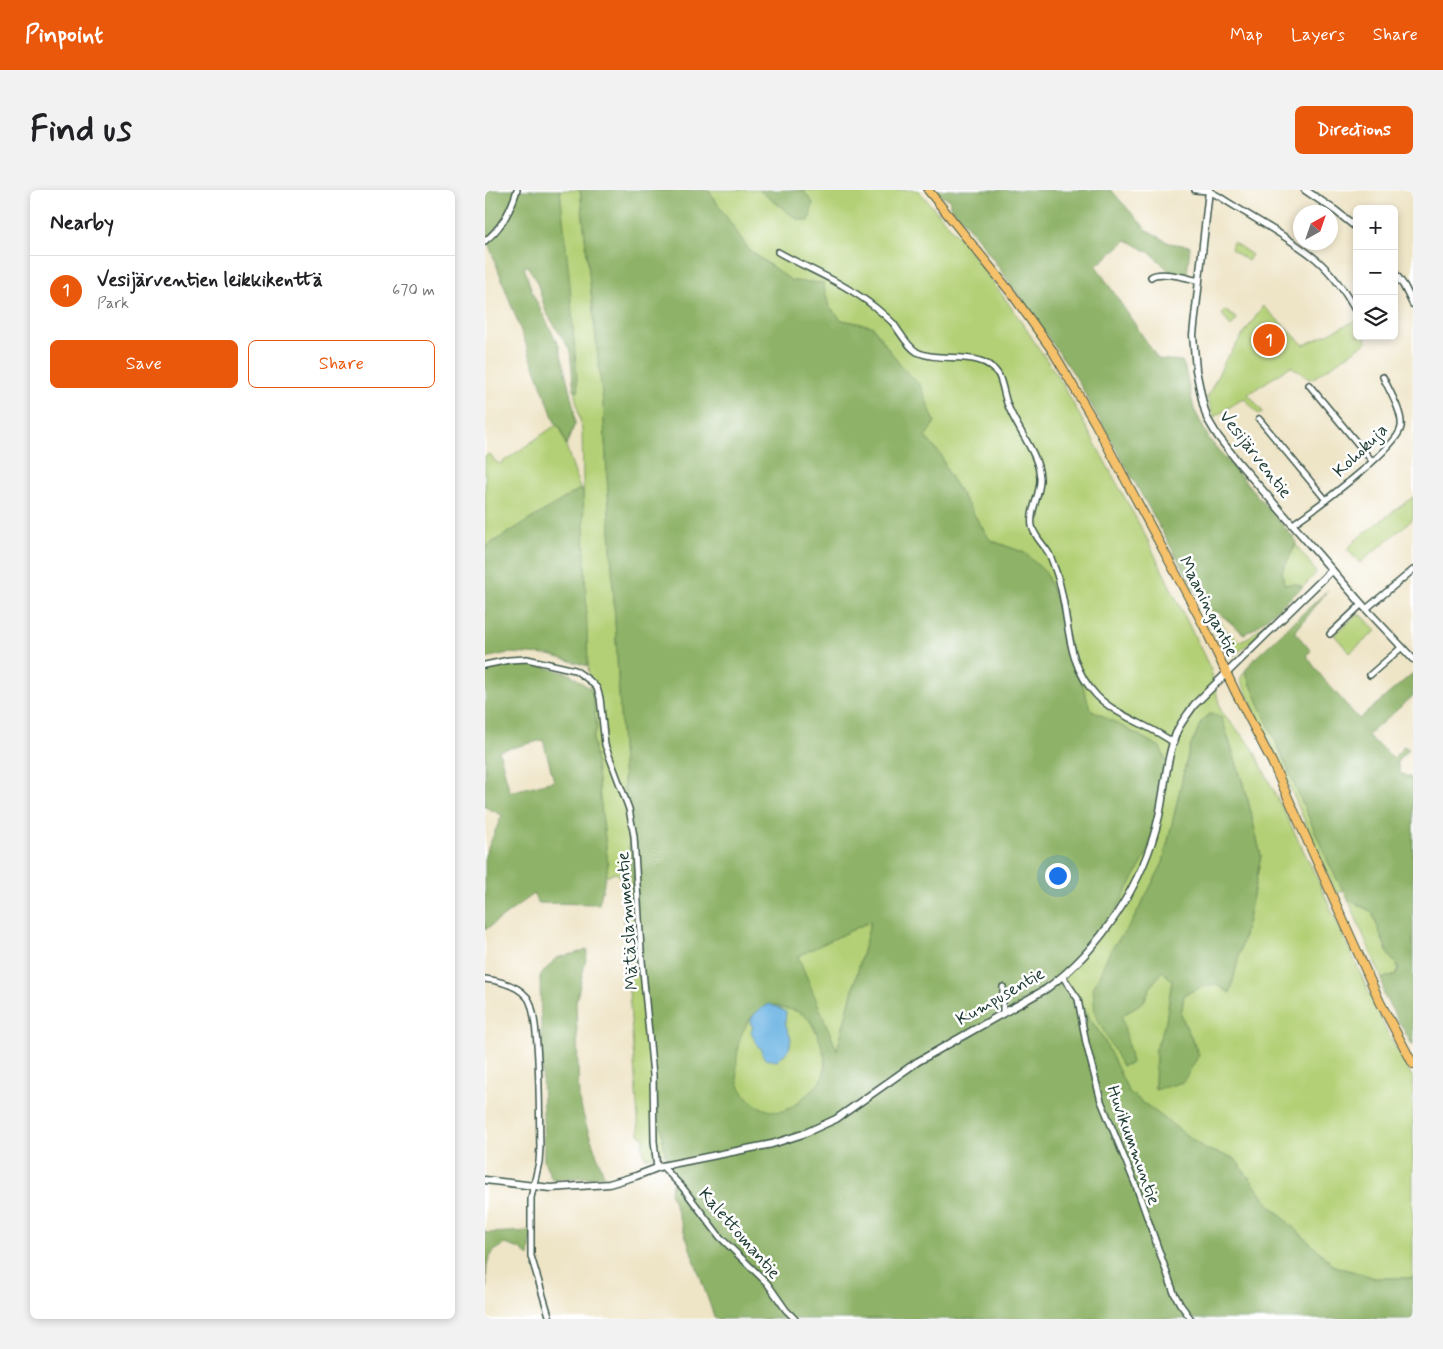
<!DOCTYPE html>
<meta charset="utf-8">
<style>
:root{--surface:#fff;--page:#f2f2f2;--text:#202124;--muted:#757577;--line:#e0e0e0;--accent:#ea580c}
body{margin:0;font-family:Mynerve,sans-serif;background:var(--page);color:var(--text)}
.controls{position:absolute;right:15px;top:15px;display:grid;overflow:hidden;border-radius:8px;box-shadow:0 2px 8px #0003}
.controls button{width:45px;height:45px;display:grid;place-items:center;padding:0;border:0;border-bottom:1px solid var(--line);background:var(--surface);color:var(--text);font:25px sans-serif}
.compass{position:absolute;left:808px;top:15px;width:45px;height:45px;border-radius:50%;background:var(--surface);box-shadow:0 2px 8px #0003;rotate:40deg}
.you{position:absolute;left:572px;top:685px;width:18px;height:18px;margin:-12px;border:4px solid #fff;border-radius:50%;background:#1a73e8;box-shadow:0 0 0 8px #1a73e833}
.badge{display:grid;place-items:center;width:32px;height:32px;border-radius:50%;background:var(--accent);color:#fff;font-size:16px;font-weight:700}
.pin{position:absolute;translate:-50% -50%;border:2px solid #fff;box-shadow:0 1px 5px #0006}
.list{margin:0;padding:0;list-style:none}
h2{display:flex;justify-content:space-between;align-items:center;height:65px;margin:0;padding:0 20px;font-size:21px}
h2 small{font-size:16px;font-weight:400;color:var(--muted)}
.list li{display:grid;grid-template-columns:32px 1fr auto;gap:15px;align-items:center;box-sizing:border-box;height:70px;padding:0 20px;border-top:1px solid var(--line)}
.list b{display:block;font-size:19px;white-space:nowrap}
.list p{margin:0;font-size:16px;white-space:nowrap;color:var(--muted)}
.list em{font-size:16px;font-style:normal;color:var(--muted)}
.actions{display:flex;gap:10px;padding:15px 20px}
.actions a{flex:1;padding:11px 0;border:1px solid var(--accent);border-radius:8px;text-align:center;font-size:18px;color:var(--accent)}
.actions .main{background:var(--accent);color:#fff}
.icon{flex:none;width:28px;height:28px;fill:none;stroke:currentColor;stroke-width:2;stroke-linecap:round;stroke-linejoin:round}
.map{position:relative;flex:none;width:928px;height:1129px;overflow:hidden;border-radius:8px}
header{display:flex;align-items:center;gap:30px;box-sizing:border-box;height:70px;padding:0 25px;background:var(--accent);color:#fff}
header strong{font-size:24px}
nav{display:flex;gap:28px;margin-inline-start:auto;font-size:18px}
.intro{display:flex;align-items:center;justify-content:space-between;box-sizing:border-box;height:120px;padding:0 30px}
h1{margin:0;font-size:35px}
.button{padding:12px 22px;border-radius:8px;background:var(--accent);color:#fff;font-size:18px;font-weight:700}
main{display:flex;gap:30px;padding:0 30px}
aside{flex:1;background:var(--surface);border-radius:8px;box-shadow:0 2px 8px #0003}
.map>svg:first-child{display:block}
.green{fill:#b3d076;stroke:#698655;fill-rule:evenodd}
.forest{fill:#8eb267;stroke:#56784e;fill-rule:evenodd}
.water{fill:#6bb3e3;stroke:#45788c}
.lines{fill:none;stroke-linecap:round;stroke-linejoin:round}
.minor-casing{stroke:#3e564a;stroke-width:8}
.tertiary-casing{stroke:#3e564a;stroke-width:9}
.primary-casing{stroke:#3e564a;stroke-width:10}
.minor{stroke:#fff;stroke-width:5}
.tertiary{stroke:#fff;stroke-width:6}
.primary{stroke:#f5c16b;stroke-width:8}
.labels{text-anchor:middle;stroke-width:5;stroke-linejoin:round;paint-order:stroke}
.street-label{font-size:18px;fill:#1f3d34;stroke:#fff}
</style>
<header>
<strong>Pinpoint</strong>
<nav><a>Map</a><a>Layers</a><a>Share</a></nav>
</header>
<div class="intro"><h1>Find us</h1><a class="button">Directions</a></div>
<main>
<aside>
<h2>Nearby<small></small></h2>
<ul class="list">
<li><span class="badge">1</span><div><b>Vesijärventien leikkikenttä</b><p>Park</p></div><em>670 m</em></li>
</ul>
<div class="actions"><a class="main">Save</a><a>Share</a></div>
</aside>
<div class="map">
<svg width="928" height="1129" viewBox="0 0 928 1129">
<rect width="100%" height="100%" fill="#fff"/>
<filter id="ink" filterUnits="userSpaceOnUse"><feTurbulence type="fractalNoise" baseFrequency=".02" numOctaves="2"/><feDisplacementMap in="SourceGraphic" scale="10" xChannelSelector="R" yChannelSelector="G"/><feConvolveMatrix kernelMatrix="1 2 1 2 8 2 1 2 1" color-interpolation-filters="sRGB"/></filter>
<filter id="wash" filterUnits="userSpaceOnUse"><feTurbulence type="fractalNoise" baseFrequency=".0096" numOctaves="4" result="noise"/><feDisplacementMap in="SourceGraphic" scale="20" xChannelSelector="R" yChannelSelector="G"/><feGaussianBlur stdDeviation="1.12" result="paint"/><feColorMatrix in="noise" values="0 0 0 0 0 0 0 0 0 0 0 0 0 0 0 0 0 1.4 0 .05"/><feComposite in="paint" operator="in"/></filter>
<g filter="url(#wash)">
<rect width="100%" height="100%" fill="#eee4c6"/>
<g class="green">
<path d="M75,0H95L118,213L140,612L160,832L180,963L160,968L157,955L159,948L154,944L136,687L131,683L121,686L123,674L108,549L112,538L104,490L101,441L97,240L89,200L93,202Z"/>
<path d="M223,0H274L312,29L324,31L328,13L318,0H433L479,53L529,121L577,193L659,343L726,480L736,521L767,557L830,684L901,840L928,888V1088H890L849,1076L784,1014L749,968L720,960L644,902L618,848L578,787L675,557L605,519L569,404L540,363L505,350L463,283L456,265L440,247L435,195L415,175L387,136L357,130L344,117L338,93L307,91L264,60ZM725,524L736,526L762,606L776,666L764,725L745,803L730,794L716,797L699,805L696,825L714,865L670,899L671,859L681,831L687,790L677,780L665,798L659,811L637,826L625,761L647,732L678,673L704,560L716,532Z"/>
<path d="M748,52L767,65L763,71L746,59Z"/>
<path d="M778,116L819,155L872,130V146H880L882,152L830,187L824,189L806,176L763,204L778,222L774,225L759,208L729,227L722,208L740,171Z"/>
<path d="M740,120L752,129L746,137L737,124Z"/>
<path d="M71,235L75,237L95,299L0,357V266L5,264L10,271L15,274Z"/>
<path d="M928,307V329L875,373L862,359L874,347Z"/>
<path d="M811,355L827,376L831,383L818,397L810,394L799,395L797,381Z"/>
<path d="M803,415L806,416L773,446L748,466L737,457L719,416L728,420L742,442L755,451L764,447Z"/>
<path d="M872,425H877L891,441L865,463L849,445Z"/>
<path d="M760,481L845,676L859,701L851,703L800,586L755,489Z"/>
<path d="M863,709L887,722L903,764L914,778L911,784L897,789Z"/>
<path d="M386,731L352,860L322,789L325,831L335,849L340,869L337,907L293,938L231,880L237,801ZM274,820L300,833C305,851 311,852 296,868L266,842L268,837L266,828Z"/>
</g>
<g class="forest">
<path d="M0,0H75L84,85L93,202L89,200L85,160L61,122L51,89L42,76L39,77L48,105L74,156L89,219L90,234L81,255L75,237L71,235L4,55L0,39Z"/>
<path d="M95,0H223L264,60L307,91L338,93L344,117L357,130L387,136L415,175L435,195L450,232L440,247L456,265L463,283L505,350L540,363L561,383L569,404L605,519L675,557L682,573L674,626L661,666L624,733L578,787L596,816L618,848L644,902L720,959L749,968L784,1014L849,1076L890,1088H928V1129H230L185,1002L189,988L180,963L160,832L140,612L118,213ZM386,731L352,860L313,766ZM290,815C300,821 310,817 321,827C329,833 333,845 336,854C345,879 340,891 320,906C313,912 306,919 298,921C279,925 255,907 252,888C251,878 252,867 253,857C255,844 264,826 275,820C279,818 285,817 290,815Z"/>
<path d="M274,0H318L328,13L324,31L312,29Z"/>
<path d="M450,0H626L661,39L684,53L705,56L702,85L687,84L667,64L642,50L611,76L673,169L697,171L700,178L709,219L724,249L812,352L797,381L799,394H810L818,397L770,438L759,444L734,423L719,416L589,184L493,48L465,16V9L455,6Z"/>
<path d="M95,299L98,300L103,476L64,465L23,463L0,468V357Z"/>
<path d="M843,400L810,442L826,461L821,465L837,487L874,529L928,483V506L883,545L887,550L909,568L919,556L924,559L912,572L915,583L928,589V856L899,806L897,789L911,784L914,778L903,764L887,722L863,709L845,676L760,481L767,471Z"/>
<path d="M44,473L85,484L107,500L112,538L108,549L123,674L121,686L114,714L52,713L49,704L0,740V665L17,625L0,617V480ZM58,550L69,591L25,602L14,561Z"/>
<path d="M725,524L736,526L762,606L776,666L764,725L745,803L730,794L716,797L699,805L696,825L714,865L698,892L670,900L671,859L681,831L687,790L677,781L665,798L659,811L637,826L647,873L637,876L610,824L608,799L625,761L647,732L678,673L704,560L716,532Z"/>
<path d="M103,760L91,812L94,909L102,938L119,985L110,987L67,989L59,971L55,786L71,768Z"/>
<path d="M0,1040V1043L47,1041L44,1067L35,1059L20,1054C0,1065 1,1074 2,1098L0,1097Z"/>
</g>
<path class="water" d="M285,814L301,822L300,833L306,849L304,859L292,871L280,869L277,864V859L272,856L271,852L266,842L268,837L265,833C267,824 277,817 285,814Z"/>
</g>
<g filter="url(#ink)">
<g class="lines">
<g class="minor-casing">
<g id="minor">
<path d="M710,0L724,1L735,7C767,28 803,46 832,70C848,84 861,103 871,122"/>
<path d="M0,51C17,38 26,20 32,0"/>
<path d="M293,62C327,81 360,93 391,118C397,123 403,128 408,133C415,142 422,156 432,162C457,174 496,158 513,184C517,190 519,205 522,213C530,237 554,263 555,288C556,305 544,320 547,336C549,346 557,353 563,362C566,367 568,373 570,379C587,422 576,469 612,506C633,527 665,535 689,553"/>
<path d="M666,87C675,80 703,88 714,91"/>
<path d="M824,195L887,271"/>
<path d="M774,229L841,310"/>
<path d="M808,334C828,320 913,258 916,237C918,223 904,200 898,187"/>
<path d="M881,419L928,380"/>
<path d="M845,444L877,414"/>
<path d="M0,475L24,470L42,469L90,480L104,490L112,498L115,508L120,555L144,619L149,646L156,760L168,885L169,951L172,978"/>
<path d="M885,485L917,457"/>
<path d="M578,787L593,809L601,853L616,911L651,996L689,1103L695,1114L706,1129"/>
<path d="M0,789C15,791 32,795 42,807C56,822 54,931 55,957L54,972L46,1008V1066L65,1129"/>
<path d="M518,797V823"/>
<path d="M177,976L198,998L235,1047L282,1093L301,1120L310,1129"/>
</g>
</g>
<g class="tertiary-casing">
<g id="tertiary">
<path d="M724,0L708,145L711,180L718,214L722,228L732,245L753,272L881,419L928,469"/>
<path d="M820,0L851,21L872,38"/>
<path d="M909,82L919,96L928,114"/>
<path d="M0,990L65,998L124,994L151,986L177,976L287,954L318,944L351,929L432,872L561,799C616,759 659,693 674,626C680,598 681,569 692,541C696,532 704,523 709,515L847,380"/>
</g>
</g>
<g class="primary-casing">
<path id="primary" d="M443,0L527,104L567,160L610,233L718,434L751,503L787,572L895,812L928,874"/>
</g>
<use href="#minor" class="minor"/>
<use href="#tertiary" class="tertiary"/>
<use href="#primary" class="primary"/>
</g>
</g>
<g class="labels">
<g class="street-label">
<text transform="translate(875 260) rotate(-44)" y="6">Kohokuja</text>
<text transform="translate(771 264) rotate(52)" y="6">Vesijärventie</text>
<text transform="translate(724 416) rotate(63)" y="6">Maaningantie</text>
<text transform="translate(142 731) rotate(-94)" y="6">Mätäslammentie</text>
<text transform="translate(515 806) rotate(-30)" y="6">Kumpusentie</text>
<text transform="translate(649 955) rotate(70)" y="6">Huvikummuntie</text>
<text transform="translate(255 1043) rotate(49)" y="6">Kalettomantie</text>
</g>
</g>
</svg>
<div class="controls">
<button>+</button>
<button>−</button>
<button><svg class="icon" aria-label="layers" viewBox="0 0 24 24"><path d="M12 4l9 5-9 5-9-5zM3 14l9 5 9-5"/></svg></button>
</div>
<svg class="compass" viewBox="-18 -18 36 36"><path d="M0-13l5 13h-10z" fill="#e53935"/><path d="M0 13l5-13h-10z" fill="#757577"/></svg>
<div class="you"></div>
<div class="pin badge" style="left:784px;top:150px">1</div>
</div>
</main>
